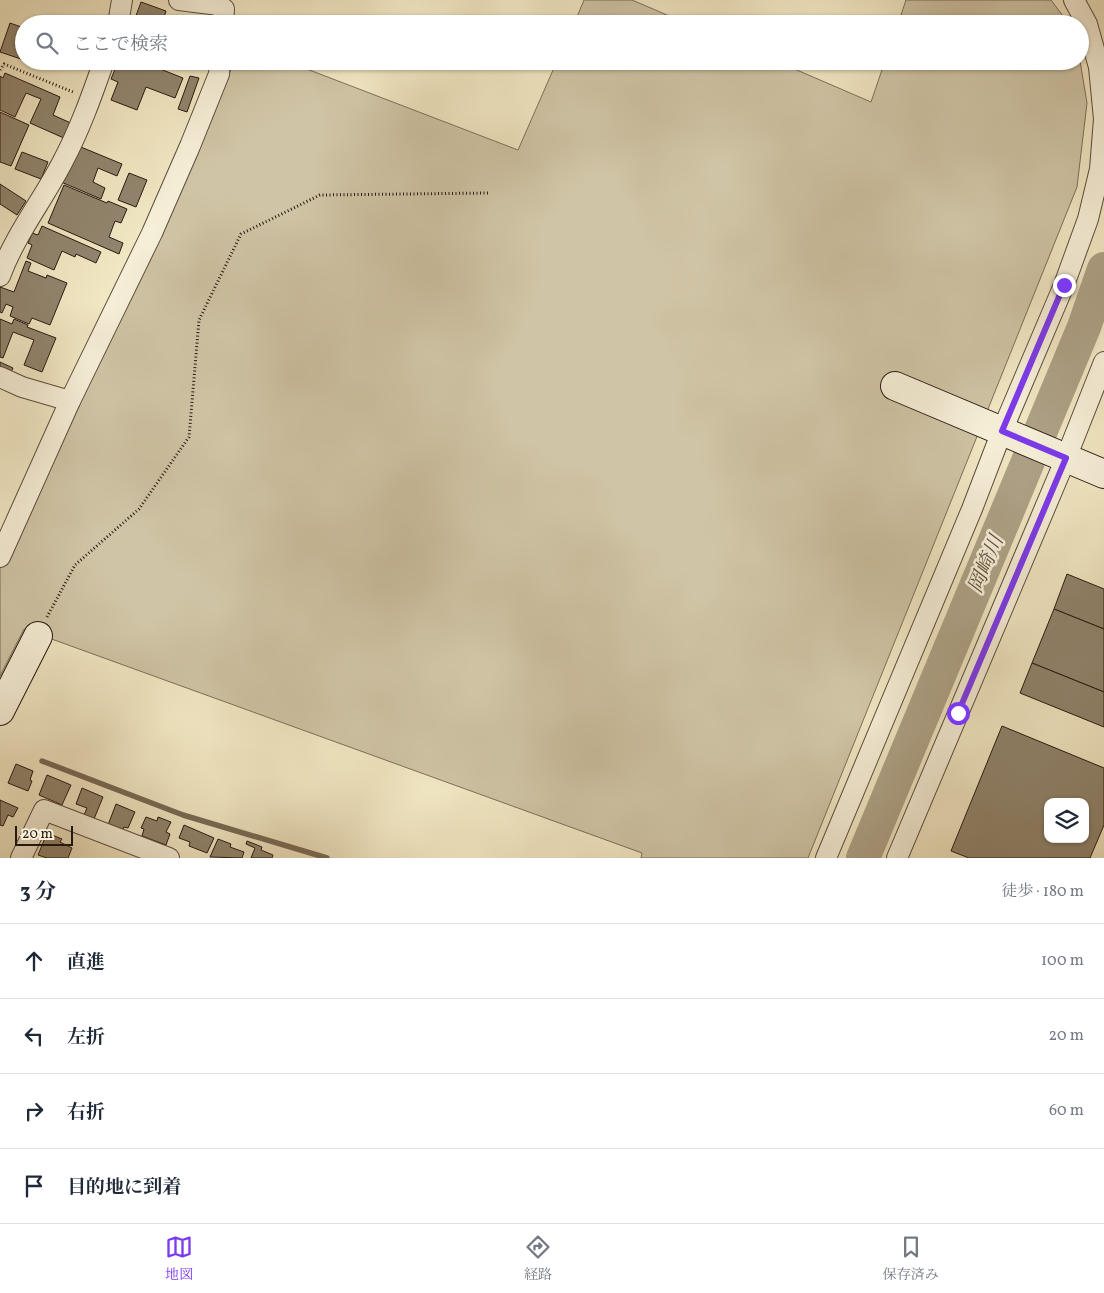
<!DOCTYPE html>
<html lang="ja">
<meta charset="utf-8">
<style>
:root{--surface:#fff;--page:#f2f2f3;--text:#1f2937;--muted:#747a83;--line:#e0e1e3;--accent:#7c3aed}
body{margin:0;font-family:Vollkorn,"Noto Serif JP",serif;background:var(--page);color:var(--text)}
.controls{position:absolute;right:15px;bottom:15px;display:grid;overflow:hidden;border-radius:10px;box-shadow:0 1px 4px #0004}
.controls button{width:45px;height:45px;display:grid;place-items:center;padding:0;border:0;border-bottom:1px solid var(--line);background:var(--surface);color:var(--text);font:25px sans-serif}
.scale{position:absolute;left:15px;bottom:12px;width:58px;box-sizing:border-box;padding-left:5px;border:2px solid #281a11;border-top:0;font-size:14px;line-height:18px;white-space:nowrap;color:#281a11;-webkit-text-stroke:4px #f6efd8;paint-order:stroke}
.stop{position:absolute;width:15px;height:15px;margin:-11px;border:4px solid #7c3aed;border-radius:50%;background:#fff}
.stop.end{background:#7c3aed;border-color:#fff;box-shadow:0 1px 5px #0008}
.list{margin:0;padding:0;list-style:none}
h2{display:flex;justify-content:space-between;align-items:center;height:65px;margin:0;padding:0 20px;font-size:21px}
h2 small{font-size:16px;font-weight:400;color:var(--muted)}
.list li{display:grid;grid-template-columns:32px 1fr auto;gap:15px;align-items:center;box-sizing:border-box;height:75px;padding:0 20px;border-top:1px solid var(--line)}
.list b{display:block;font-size:19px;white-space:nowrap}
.list em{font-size:16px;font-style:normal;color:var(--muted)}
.icon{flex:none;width:28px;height:28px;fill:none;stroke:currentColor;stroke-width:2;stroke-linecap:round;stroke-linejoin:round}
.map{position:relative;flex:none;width:1104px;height:858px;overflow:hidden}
.search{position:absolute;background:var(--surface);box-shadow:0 1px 4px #0004;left:15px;right:15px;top:15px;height:55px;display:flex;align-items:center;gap:12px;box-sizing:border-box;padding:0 18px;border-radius:28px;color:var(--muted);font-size:19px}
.sheet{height:365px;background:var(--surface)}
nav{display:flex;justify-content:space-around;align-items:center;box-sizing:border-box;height:70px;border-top:1px solid var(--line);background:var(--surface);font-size:14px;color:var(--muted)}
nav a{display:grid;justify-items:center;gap:2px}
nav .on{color:var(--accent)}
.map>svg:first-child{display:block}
.green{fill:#cfc4a5;stroke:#7c6f5b}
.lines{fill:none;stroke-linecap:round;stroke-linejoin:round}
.stream{stroke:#786b57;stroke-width:5.5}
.river{stroke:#ada186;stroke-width:34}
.building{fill:#91856e;stroke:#281a11;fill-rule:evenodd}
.street-casing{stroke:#5a4d3e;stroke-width:22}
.secondary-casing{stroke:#281a11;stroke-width:30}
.path{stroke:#281a11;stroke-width:3;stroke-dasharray:1 2.5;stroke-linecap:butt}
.street{stroke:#f6efd8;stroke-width:20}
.secondary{stroke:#f6efd8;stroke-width:28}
.route{stroke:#7c3aed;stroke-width:6}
.labels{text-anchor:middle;stroke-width:5;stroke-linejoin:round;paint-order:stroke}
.water-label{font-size:20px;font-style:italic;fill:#5d5040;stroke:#f6efd8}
</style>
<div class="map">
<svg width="1104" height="858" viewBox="0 0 1104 858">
<rect width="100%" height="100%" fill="#f1e7c3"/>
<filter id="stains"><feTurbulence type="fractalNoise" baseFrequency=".004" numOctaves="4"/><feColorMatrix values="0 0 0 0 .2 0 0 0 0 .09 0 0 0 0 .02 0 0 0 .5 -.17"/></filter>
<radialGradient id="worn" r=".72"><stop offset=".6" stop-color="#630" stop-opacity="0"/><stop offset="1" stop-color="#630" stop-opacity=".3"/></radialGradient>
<g class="green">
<path d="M584,0H632L688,24H574Z"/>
<path d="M906,0H1051L1069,24H898Z"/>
<path d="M235,61H286L518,150L557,61H776L871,102L885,61H1080L1087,103L1077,187L808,858H641L642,853L24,629L0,676V565Z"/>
</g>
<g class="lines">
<path class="stream" d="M42,761L183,815L327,858"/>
<path class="river" d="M863,858L1084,327L1104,269"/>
</g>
<g class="building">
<path d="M141,2L166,11L162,24H133Z"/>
<path d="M10,23L24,28V60L0,52Z"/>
<path d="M126,61H140L183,78L175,98L146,87L137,110L111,100L118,82L111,79L117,64L124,67Z"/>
<path d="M178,61H202L200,69Z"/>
<path d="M5,73L60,97L53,115L73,124L66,139L30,123L41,99L26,93L15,117L0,110V76L3,78Z"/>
<path d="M190,76L199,78L187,112L178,109Z"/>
<path d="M0,112L29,125L11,166L0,162Z"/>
<path d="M76,145L122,164L117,176L98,168L93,182L105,188L101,199L61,182Z"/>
<path d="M22,152L48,162L41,179L15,169Z"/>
<path d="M129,173L147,180L136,207L118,200Z"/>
<path d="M0,184L26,201L17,215L0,204Z"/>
<path d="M64,185L107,203L108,201L127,209L121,223L115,221L109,237L123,243L119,254L48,223Z"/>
<path d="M42,226L101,252L96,263L76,254L75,257L62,251L54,270L27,258L32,245L28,243L32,233L38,235Z"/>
<path d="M26,261L31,263L28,271L46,278L47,275L67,283L50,325L32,318L29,324L10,316L13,307L6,304L2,313L0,312V287L14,292Z"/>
<path d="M0,319L12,324L14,319L28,325L27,327L56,338L42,372L24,365L34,340L13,332L3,358L0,357Z"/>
<path d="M0,362L13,368L9,376L0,372Z"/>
<path d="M1067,574L1104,589V629L1054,609Z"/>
<path d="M1054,609L1104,629V692L1032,663Z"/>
<path d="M1032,663L1104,692V727L1020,693Z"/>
<path d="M1002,726L1104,768V825L1090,858H969L951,851ZM1048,802H1085V839H1048Z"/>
<path d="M16,764L33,771L30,780L32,781L28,791L8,783Z"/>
<path d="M47,775L71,785L62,805L39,795Z"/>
<path d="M82,788L103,797L94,819L84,815L87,808L76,804Z"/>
<path d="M0,800L18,808L13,817L8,815L3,826L0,825Z"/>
<path d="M116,804L135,812L128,828L124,827L122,831L108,825Z"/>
<path d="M146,817L157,821L158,817L171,822L166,832L170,834L166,845L142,836L144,829L141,828Z"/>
<path d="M184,825L214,838L207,853L189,846L190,842L179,838Z"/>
<path d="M47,833L62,839L60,842L72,848L68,858H47L38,855Z"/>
<path d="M218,839L231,844L230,847L244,852L242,858L210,857Z"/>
<path d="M247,841L262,847L261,850L273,855L272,858H251L255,848L246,844Z"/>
</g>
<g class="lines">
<g class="street-casing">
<g id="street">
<path d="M179,0L219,5L224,9L223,24"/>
<path d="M118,24L122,0"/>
<path d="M0,276C15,235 43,200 63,161C80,129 92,95 104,61"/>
<path d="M0,377L22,387L70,401"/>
<path d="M0,557L70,401L152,233L190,146L219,74L220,61"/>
<path d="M21,858L44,810L169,858"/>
<path d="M826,858L972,509L1002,431L1064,285L1088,219L1100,169L1104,119L1099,67L1087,24L1074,0"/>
<path d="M897,858L1066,458L1104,362"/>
</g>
</g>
<g class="secondary-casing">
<g id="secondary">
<path d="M895,386L1104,474"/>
<path d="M0,711L38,636"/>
</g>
</g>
<g class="path">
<path d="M0,70L4,64L73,92"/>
<path d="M47,617L75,565L139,509L189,437L199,320L241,234L320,195L490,193"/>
</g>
<use href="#street" class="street"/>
<use href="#secondary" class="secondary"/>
</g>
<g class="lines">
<path class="route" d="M958,713L1066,458L1002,431L1064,285"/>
</g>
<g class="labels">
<g class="water-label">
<text transform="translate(985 564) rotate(-67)" y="7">岡崎川</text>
</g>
</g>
<rect width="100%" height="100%" filter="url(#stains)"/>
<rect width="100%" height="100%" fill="url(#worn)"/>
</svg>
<div class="controls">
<button><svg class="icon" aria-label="layers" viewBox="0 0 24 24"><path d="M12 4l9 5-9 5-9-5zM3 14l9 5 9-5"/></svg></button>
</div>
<div class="scale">20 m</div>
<div class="stop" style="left:958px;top:713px"></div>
<div class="stop end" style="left:1064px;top:285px"></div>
<div class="search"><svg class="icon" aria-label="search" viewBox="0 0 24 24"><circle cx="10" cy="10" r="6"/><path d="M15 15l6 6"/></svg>ここで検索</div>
</div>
<section class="sheet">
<h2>3 分<small>徒歩 · 180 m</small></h2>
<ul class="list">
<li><svg class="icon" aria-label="ahead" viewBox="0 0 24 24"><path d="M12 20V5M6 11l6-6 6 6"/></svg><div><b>直進</b></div><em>100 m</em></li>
<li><svg class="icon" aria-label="left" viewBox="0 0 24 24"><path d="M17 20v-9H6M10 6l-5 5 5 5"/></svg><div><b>左折</b></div><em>20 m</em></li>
<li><svg class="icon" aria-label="right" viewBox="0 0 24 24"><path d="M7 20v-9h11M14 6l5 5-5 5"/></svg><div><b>右折</b></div><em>60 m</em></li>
<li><svg class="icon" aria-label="arrive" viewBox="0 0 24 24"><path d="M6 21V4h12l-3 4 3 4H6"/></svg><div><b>目的地に到着</b></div></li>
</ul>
</section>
<nav>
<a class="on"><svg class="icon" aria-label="map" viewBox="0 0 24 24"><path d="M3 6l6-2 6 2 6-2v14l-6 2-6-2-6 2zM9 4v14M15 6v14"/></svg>地図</a>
<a><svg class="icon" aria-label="directions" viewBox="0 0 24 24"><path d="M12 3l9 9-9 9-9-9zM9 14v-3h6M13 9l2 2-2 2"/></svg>経路</a>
<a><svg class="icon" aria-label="saved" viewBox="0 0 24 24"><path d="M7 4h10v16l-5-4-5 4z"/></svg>保存済み</a>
</nav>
